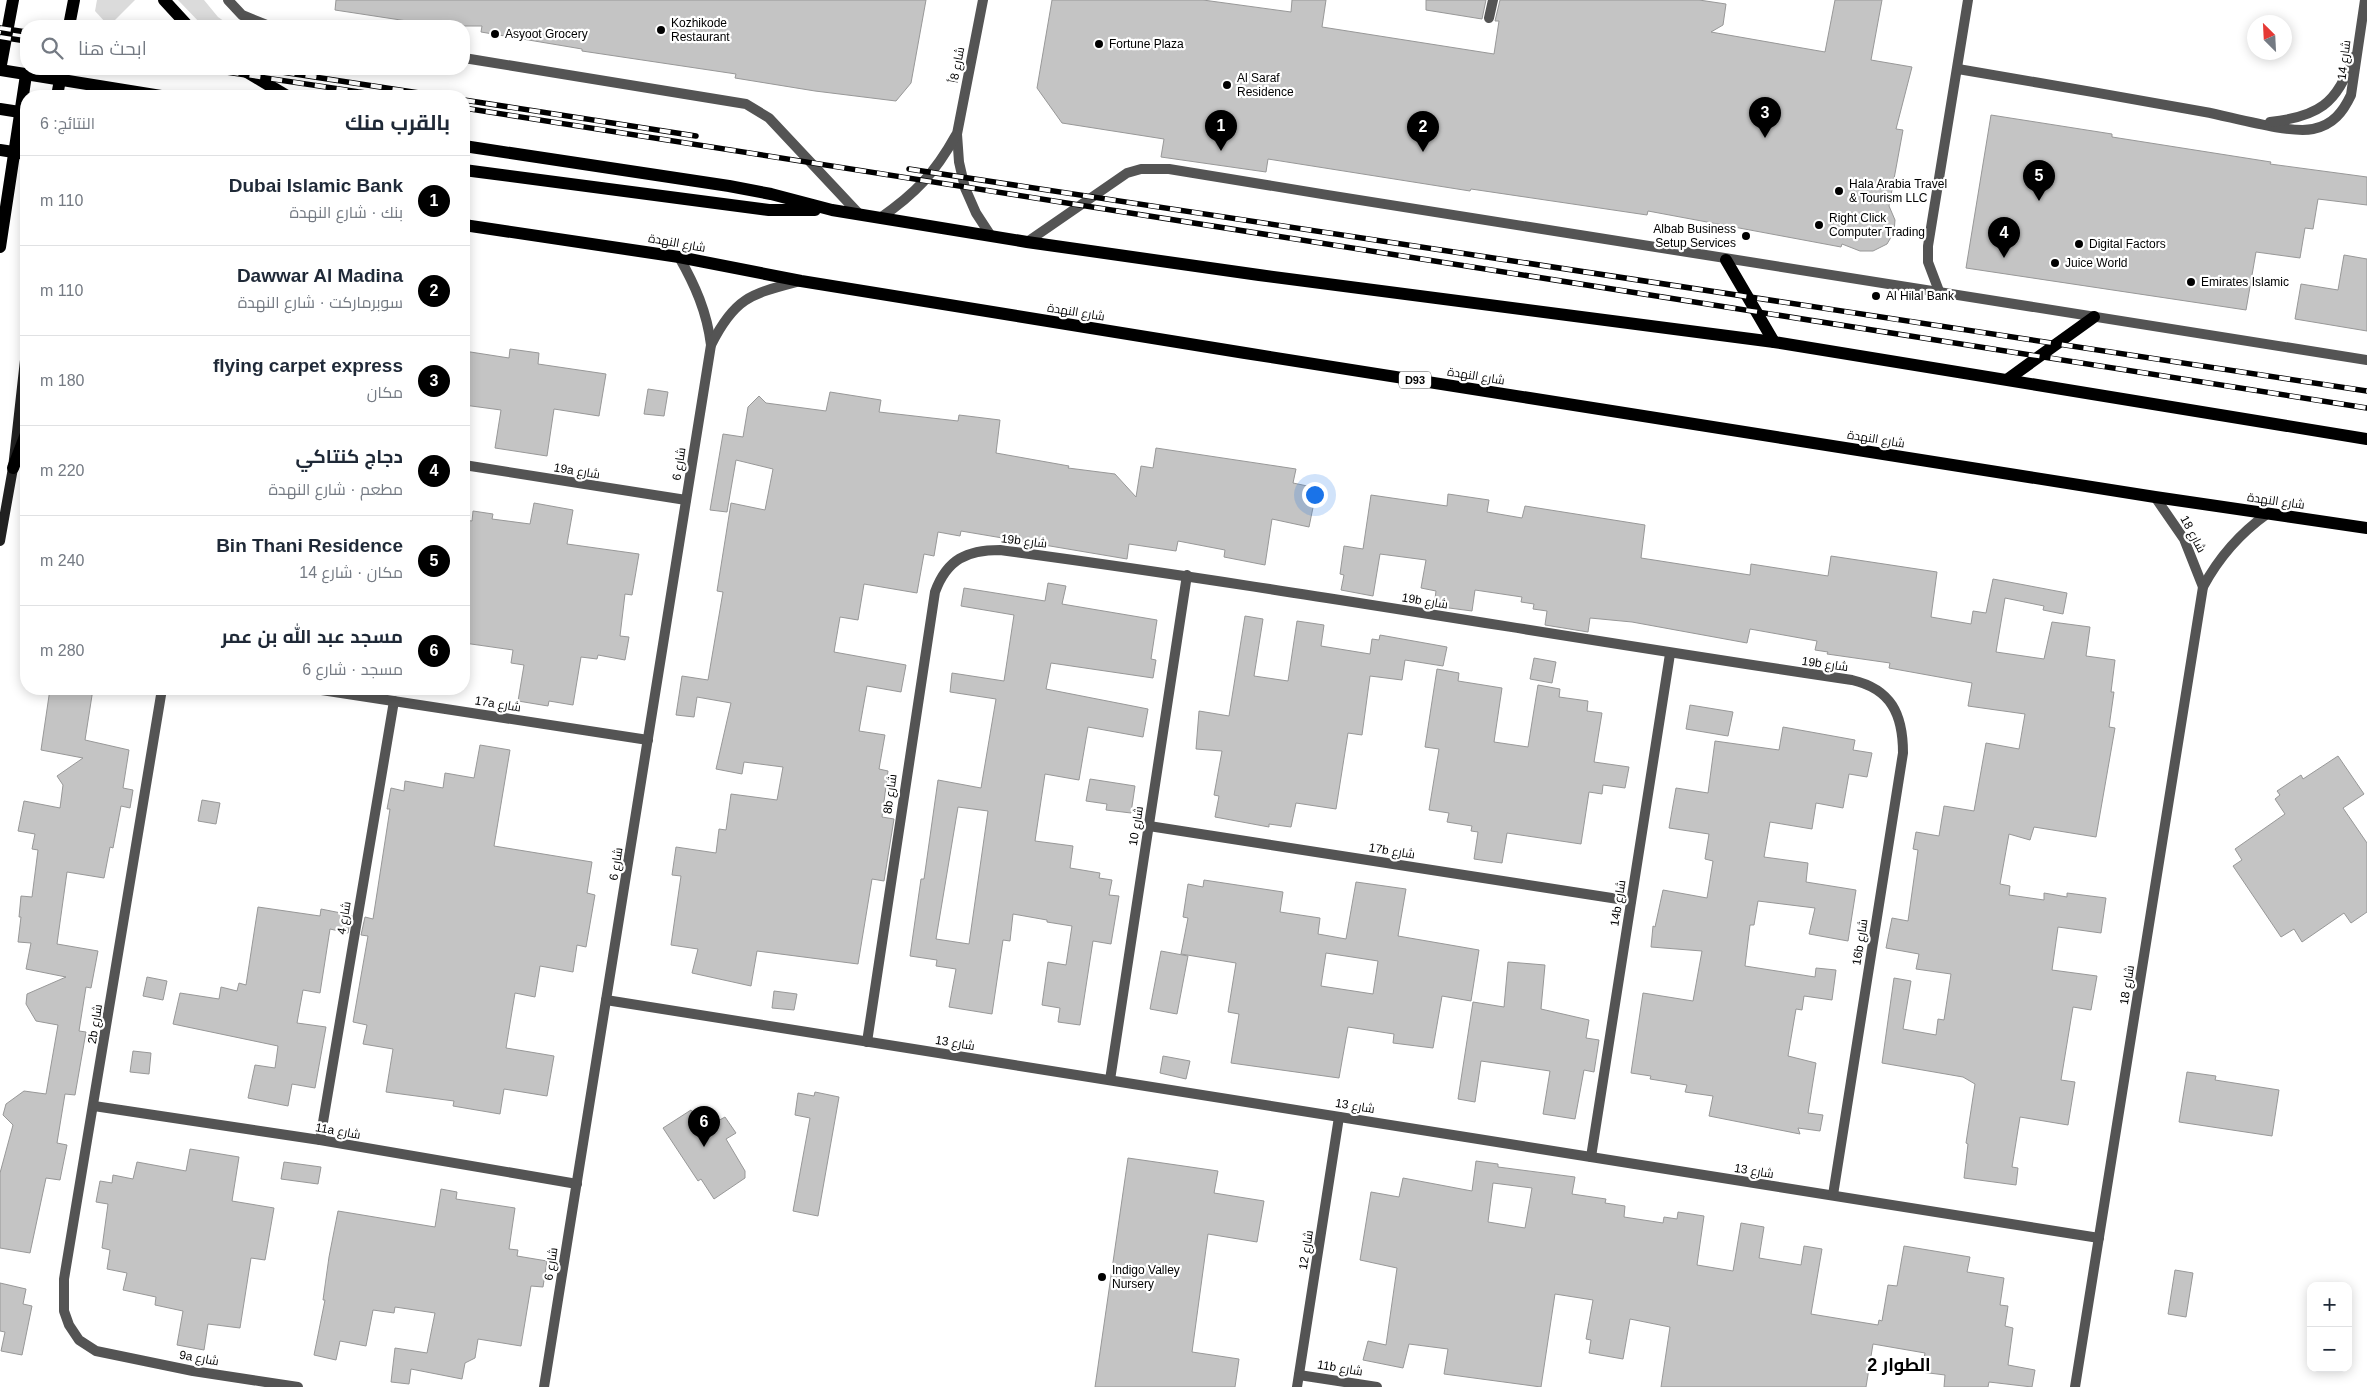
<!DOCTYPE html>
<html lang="ar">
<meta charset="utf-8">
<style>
:root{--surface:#fff;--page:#f2f2f3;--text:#1f2937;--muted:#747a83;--line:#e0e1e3;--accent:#000}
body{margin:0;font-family:Helvetica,Cairo,sans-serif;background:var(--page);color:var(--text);direction:rtl}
.controls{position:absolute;right:15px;bottom:15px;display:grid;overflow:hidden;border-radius:10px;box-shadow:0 2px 12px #0003}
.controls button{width:45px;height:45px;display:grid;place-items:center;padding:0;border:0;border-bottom:1px solid var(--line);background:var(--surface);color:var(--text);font:25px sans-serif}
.compass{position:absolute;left:2247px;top:15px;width:45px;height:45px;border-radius:50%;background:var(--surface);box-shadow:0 2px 12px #0003;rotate:336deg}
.you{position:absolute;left:1314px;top:494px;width:18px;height:18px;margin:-12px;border:4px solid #fff;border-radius:50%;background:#1a73e8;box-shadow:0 0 0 8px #1a73e833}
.badge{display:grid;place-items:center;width:32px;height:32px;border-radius:50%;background:var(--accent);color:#fff;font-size:16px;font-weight:700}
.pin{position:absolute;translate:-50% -41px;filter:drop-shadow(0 1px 2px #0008)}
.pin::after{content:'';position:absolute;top:26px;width:18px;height:15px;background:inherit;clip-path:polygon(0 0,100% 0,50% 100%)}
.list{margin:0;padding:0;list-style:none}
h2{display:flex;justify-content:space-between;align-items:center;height:65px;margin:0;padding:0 20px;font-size:21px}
h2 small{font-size:16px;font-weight:400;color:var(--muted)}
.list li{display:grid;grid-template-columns:32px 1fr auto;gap:15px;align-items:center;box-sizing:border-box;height:90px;padding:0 20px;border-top:1px solid var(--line)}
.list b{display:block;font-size:19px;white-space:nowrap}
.list p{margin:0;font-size:16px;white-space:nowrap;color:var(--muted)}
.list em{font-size:16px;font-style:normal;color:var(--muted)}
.icon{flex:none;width:28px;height:28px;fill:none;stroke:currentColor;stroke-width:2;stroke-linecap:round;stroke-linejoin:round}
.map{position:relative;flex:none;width:2367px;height:1387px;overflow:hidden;direction:ltr}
.search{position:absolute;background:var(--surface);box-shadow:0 2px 12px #0003;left:20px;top:20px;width:450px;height:55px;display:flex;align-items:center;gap:12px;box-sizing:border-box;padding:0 18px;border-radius:20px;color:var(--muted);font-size:19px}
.panel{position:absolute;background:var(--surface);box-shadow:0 2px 12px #0003;left:20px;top:90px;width:450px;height:605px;border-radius:20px;direction:rtl}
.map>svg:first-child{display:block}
.green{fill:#dbdbdb}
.building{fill:#c4c4c4;stroke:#989898;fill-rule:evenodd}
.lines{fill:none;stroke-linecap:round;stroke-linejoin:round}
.street{stroke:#545454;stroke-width:10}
.secondary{stroke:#212121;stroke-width:10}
.primary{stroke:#000;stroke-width:12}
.rail-casing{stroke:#000;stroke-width:5.5}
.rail{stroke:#fff;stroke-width:4;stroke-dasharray:11;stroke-linecap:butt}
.poi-dot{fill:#000;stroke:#fff;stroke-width:2}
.labels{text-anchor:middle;stroke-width:4.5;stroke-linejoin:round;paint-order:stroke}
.shield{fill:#fff;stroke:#4c4c4c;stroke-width:1}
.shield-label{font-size:11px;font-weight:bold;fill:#000}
.poi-label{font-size:12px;fill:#000;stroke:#fff;text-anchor:start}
.street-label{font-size:12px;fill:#000;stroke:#fff}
.district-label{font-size:18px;font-weight:bold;fill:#000;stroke:#fff}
</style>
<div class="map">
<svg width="2367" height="1387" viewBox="0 0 2367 1387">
<rect width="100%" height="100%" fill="#fff"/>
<g class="green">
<path d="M97,0H135L111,24L106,23L95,11Z"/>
<path d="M178,0H204L218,17L231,26H203Z"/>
</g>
<g class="building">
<path d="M336,0H926L911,83L896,101L815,91L735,78L736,74L582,51V49L481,32L482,26H440L335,10Z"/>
<path d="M1052,0H1203L1291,12L1292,0H1326L1322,27L1494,54L1499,21H1495L1500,0H1699L1726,4L1723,25L1711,32L1825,52L1835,0H1882L1871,60L1912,67L1896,129L1903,130L1889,206L1895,220L1894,232L1887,244L1873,251H1860L1842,244L1841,247L1648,211L1647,215L1471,189L1470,191L1268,159L1266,172L1161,157L1164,139L1062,123L1037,88Z"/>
<path d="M1426,0H1486L1482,19L1426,10Z"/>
<path d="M1991,115L2112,134V137L2271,162L2270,164L2367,177V205L2318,199L2313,229L2305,228L2300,258L2256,252L2246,310L1966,268Z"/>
<path d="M2344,255L2367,259V331L2295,319L2301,284L2338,290Z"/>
<path d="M510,349L539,353L538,364L606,374L599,416L554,409L547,456L495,448L501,410L464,405V351L509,358Z"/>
<path d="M648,389L668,392L664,416L644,414Z"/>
<path d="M830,392L881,400L879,412L958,421L959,415L1000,420L996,453L1069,466L1068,468L1115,474L1136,497L1141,466L1153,468L1156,448L1296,469L1293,483L1317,488L1309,527L1272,519L1265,565L1224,557L1225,550L1178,541L1176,551L1129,544L1127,559L961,531L960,536L938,532L934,556L924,554L917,593L864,584L858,620L840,617L834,652L906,665L901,692L867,686L859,731L885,735L879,769L888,771L882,817L894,819L884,881L872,879L858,964L757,951L751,986L692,973L698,949L671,945L681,876L672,875L676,847L716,853L719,829L726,830L731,794L777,800L783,767L744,762L742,774L716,769L731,703L697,697L694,717L676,715L682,676L708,680L723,592L717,591L731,503L765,510L773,469L736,460L727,512L710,510L723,434L743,437L748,407L759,396L766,403L826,411Z"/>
<path d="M1448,494L1489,500L1487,512L1522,518L1525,506L1645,525L1641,558L1750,575L1751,564L1828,576L1831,556L1937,572L1931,617L1971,624L1973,611L1986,613L1993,579L2067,593L2063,614L2043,610L2044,606L2005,598L1996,652L2044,659L2052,622L2090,627L2086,656L2115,660L2111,692H2114L2109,727L2115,728L2096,837L2034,827L2030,840L2009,834L2000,884L2010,886L2009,895L2044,900V893L2067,897V893L2106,898L2101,933L2058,927L2052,970L2097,976L2091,1010L2073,1007L2061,1080L2075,1082L2068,1125L2020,1117L2012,1167L2018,1168L2016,1185L1964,1178L1968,1144L1966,1143L1975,1084L1963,1077L1882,1063L1894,978L1911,981L1903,1029L1936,1035L1938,1019L1944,1020L1951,974L1916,969L1919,954L1886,948L1892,918L1908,921L1918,850L1913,849L1916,832L1939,836L1944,806L1974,811L1986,743L2019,749L2025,714L1968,706L1972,683L1889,668L1890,663L1827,654L1828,652L1815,650L1817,641L1750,629L1747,643L1632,622L1590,618L1588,632L1545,625L1547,611L1533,609L1534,604L1521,602L1522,597L1475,590L1472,611L1434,606L1436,591L1421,588L1426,560L1380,554L1373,596L1341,590L1344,575L1340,574L1344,546L1363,549L1371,495L1447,506Z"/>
<path d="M534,503L573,510L567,544L639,554L632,595L625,594L620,636L629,637L625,660L598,655L597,659L581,657L573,705L549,701L548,706L518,701L524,665L511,663L513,650L464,643V596L469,573L464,572V520L472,521L473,511L493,514L492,519L530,524Z"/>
<path d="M1048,583L1066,586L1062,604L1157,620L1151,659L1156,660L1153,678L1051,663L1046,689L1148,709L1143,737L1088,727L1079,780L1045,774L1035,841L1073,846L1070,868L1100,873L1099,878L1112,880L1109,895L1119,896L1111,944L1093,941L1080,1025L1058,1022L1060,1008L1042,1005L1048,962L1066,965L1072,926L1047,922V920L1013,914L1010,941L1003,940L992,1014L949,1007L956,969L936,966L937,960L910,956L921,879H924L938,780L981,788L996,699L950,692L952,673L1004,681L1014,615L961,606L964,588L1045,601ZM958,807L988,811L969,944L936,939Z"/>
<path d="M1245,616L1263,619L1254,676L1288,681L1297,621L1324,625L1321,646L1370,654L1372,639L1379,640L1380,635L1447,647L1443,666L1405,660L1402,680L1370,676L1362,735L1348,733L1336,809L1296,803L1291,827L1269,824V827L1215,817L1219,796L1214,795L1222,751L1196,749L1199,711L1229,716Z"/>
<path d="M1534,658L1556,662L1552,683L1530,679Z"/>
<path d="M1437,669L1459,673L1458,681L1502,688L1494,742L1528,747L1538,685L1560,689L1559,697L1588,701L1587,711L1602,713L1594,762L1629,767L1625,788L1603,785L1602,794L1589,792L1581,844L1507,833L1502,863L1474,859L1478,832L1471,831L1472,826L1447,822L1449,813L1429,810L1439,749L1425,747Z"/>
<path d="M50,689H93L85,740L129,750L123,788L133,790L130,808L121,806L113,848L110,847L104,878L67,872L57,944L98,951L91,988L86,987L79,1031L86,1032L75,1095L65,1094L57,1143L67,1145L60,1180L46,1178L30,1253L0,1248V1173L13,1125L3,1115L6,1104L24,1091L46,1094L58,1025L36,1021L26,1004L27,994L66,977L26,969L31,943L18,942L21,917H19L21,896L32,897L38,850L32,849L35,834L18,831L24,801L60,808L63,785L57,776L83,758L41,750Z"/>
<path d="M1690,705L1733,712L1728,736L1686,729Z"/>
<path d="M1783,727L1855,740L1853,750L1872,753L1867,777L1849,774L1843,808L1816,803L1812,829L1770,822L1764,857L1808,863L1806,882L1856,890L1848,941L1809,934L1815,908L1758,901L1754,925H1750L1745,966L1815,977L1816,968L1836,970L1832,1000L1804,996L1802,1010L1796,1009L1788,1056L1816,1063L1808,1113L1823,1115L1820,1131L1798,1128L1800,1134L1709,1116L1713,1096L1685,1092L1687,1085L1650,1079L1651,1076L1631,1073L1643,993L1693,1001L1702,951L1651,947L1653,926L1655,927L1663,890L1707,898L1713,861L1705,859L1709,834L1669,828L1676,788L1708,793L1715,741L1779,750Z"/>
<path d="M480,745L510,750L494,846L592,862L587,893L595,895L586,947L577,945L573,972L540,966L535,997L515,993L506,1048L554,1056L547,1096L504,1089L500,1114L453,1106L454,1101L386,1092L393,1049L363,1044L367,1025L353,1022L368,936L361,935L365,917L373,919L390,809H387L391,788L404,791L405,781L443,788L445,773L474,778Z"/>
<path d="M2338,756L2364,794L2343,808L2367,843V912L2351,923L2344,913L2302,942L2294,929L2281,937L2233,866L2242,860L2235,849L2285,814L2275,799L2280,795L2277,791L2301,775L2303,779Z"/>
<path d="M1090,779L1135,786L1131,813L1106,810L1107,804L1086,801Z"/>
<path d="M202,800L220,803L216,824L198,821Z"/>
<path d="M1204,880L1283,892L1280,912L1320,918L1318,934L1346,939L1356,882L1406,889L1398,936L1479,950L1471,1001L1442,996L1433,1048L1393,1043L1394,1034L1348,1027L1339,1078L1231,1063L1239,1014L1228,1012L1236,963L1181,954L1188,918L1183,917L1188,884L1203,887ZM1326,953L1378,961L1373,994L1321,986Z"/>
<path d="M258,907L320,916L321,909L351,915L348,933L330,929L320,993L303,990L297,1023L326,1027L315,1088L292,1084L288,1106L248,1098L255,1065L275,1068L278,1046L173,1024L180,993L219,999L221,987L237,991L239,983L246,985Z"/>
<path d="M1161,951L1188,956L1177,1014L1150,1009Z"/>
<path d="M1508,962L1545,965L1541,1009L1589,1020L1586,1038L1599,1040L1594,1072L1584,1070L1575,1119L1543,1114L1550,1071L1481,1061L1475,1102L1458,1099L1473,1002L1504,1007Z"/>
<path d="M147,977L167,981L163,1000L143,996Z"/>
<path d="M774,991L797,994L794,1010L772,1008Z"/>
<path d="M133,1051L151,1053L149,1074L130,1072Z"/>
<path d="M1163,1056L1190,1061L1186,1079L1160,1073Z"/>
<path d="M2187,1072L2216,1076L2215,1080L2279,1090L2272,1136L2179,1122Z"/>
<path d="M815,1092L839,1097L818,1216L793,1211L810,1118L795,1115L798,1093L814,1096Z"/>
<path d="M691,1110L699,1121L710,1113L716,1122L725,1117L736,1133L726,1139L745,1171V1178L714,1199L701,1179L698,1181L663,1128Z"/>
<path d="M190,1149L239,1157L232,1201L274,1208L265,1260L251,1258L240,1328L208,1324L204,1350L177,1345L183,1311L155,1305L156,1297L123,1290L127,1273L107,1269L110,1250L102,1248L108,1204L96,1202L100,1181L112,1183L113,1175L133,1179L137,1162L186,1171Z"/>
<path d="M1128,1158L1218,1171L1214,1193L1264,1201L1257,1242L1208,1234L1192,1352L1239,1359L1235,1387H1095Z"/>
<path d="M1476,1161L1498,1164V1167L1575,1177L1572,1194L1606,1199L1605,1203L1625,1206L1624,1217L1663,1223L1664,1217L1677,1219L1678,1212L1704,1216L1697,1265L1733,1271L1741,1223L1764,1227L1759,1258L1801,1265L1804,1246L1822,1249L1811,1314L1878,1325L1879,1320L1882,1321L1888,1285L1897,1286L1904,1246L1970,1257L1967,1272L2004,1278L2000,1305L2008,1306L2005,1326L2013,1328L2008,1365L2035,1370L2032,1387L1989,1382L1988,1387H1944L1945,1375L1921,1372L1925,1353L1873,1344L1866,1387H1661L1670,1327L1630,1319L1623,1359L1589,1353L1591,1340L1586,1339L1593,1300L1555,1294L1541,1387L1444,1374L1448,1349L1409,1344L1403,1368L1363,1360L1368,1341L1386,1345L1397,1268L1360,1260L1371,1192L1399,1197L1403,1178L1472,1191ZM1493,1183L1532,1188L1525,1228L1488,1222Z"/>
<path d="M284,1162L321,1167L318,1184L281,1179Z"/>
<path d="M441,1189L457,1192L456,1199L515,1208L509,1249L518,1250L517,1256L547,1261L543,1287L531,1286L521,1346L478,1339L475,1358L465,1363L462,1379L411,1369L409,1384L391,1382L395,1348L427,1353L435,1313L395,1307L394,1313L373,1310L366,1346L340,1341L336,1360L314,1355L325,1300H323L329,1257L338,1211L435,1227Z"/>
<path d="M2175,1270L2193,1273L2186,1317L2168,1314Z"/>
<path d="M0,1283L26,1289L23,1304L32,1306L22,1355L1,1351L5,1332L0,1331Z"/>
</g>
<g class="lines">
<g class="street">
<path d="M228,0L242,15L269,26"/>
<path d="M983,0L957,134L959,162L965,188L976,213L991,236"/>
<path d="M1489,18L1493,0"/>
<path d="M464,58L746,104L769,118L860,215"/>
<path d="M1958,69C2040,83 2123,97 2205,112C2232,117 2289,134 2313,129C2333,125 2343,112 2351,95L2365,0"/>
<path d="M2270,122C2317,117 2338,104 2353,57"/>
<path d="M880,218C915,194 935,173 956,135"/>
<path d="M1027,242L1127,173L1141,169H1169C1568,235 1968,295 2367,360"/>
<path d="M679,257C695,285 707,312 711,345"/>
<path d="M1939,291L1928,262V246L1968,0"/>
<path d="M464,465L686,500"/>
<path d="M2155,497L2184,539L2203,587"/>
<path d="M162,689L64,1279V1311L69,1325L79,1340L96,1351L193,1371L298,1387"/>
<path d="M315,689L648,740"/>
<path d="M1149,826L1631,901"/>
<path d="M606,1000L2099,1238"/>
<path d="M867,1042L935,592C947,559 967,550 1000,550C1285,588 1567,638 1852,680C1891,689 1903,714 1903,753L1833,1195"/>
<path d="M1110,1080L1187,575"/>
<path d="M94,1106L320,1140L577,1184"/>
<path d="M320,1140L394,701"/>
<path d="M1591,1157L1670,654"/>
<path d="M1299,1375L1377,1387"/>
<path d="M544,1387L711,345C735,297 751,294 800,281"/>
<path d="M1297,1387L1339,1117"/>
<path d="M2075,1387L2203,587C2219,557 2239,534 2267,514"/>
</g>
<path class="secondary" d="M0,541L13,468L26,351"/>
<g class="primary">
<path d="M164,0L188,26"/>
<path d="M69,26L74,0"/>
<path d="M242,69L287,96"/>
<path d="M0,70L161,96"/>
<path d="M0,70L13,0"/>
<path d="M57,96L62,69"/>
<path d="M0,109L26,113"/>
<path d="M464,146L729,186L771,194L832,210L1027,242L1259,275L1774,342L2367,439"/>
<path d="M0,150L26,154"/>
<path d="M464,170L769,210H815"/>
<path d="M464,225L679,257L801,281L1245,353L2155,497L2367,528"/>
<path d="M0,247L26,75"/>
<path d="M1726,260L1774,342"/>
<path d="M2008,379L2094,317"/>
<path d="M13,468L26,434"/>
</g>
<g class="rail-casing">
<g id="rail">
<path d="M0,28L26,32"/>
<path d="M0,37L26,41"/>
<path d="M206,69L386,96"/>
<path d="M262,69L439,96"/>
<path d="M464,100L696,136"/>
<path d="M464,108L2367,408"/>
<path d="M909,169L2367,391"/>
</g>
</g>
<use href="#rail" class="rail"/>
</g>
<g class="poi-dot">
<circle cx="661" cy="30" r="5"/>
<circle cx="495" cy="34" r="5"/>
<circle cx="1099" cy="44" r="5"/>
<circle cx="1227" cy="85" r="5"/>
<circle cx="1839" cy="191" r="5"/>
<circle cx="1819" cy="225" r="5"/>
<circle cx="1746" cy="236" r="5"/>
<circle cx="2079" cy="244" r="5"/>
<circle cx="2055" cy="263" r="5"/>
<circle cx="2191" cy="282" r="5"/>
<circle cx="1876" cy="296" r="5"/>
<circle cx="1102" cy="1277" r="5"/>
</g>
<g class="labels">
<rect class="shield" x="1399" y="371.5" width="32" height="17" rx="4"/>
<g class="shield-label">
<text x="1415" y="384">D93</text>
</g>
<g class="poi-label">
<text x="671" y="27">Kozhikode<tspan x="671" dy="14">Restaurant</tspan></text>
<text x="505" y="38">Asyoot Grocery</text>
<text x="1109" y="48">Fortune Plaza</text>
<text x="1237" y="82">Al Saraf<tspan x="1237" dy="14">Residence</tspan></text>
<text x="1849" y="188">Hala Arabia Travel<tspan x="1849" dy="14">&amp; Tourism LLC</tspan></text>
<text x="1829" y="222">Right Click<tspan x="1829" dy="14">Computer Trading</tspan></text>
<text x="1736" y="233" text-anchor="end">Albab Business<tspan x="1736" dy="14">Setup Services</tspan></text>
<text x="2089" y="248">Digital Factors</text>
<text x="2065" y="267">Juice World</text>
<text x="2201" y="286">Emirates Islamic</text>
<text x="1886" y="300">Al Hilal Bank</text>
<text x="1112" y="1274">Indigo Valley<tspan x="1112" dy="14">Nursery</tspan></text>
</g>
<g class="street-label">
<text transform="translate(2344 60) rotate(-83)" y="4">شارع 14</text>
<text transform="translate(957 65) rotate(-79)" y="4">شارع 8أ</text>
<text transform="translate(677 243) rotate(10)" y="4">شارع النهدة</text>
<text transform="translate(1076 312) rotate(9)" y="4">شارع النهدة</text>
<text transform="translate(1476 376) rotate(9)" y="4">شارع النهدة</text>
<text transform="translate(1876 439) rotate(9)" y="4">شارع النهدة</text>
<text transform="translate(679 464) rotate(-81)" y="4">شارع 6</text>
<text transform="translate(577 471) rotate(9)" y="4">19a شارع</text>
<text transform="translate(2276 501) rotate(8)" y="4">شارع النهدة</text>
<text transform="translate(2193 534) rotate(62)" y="4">شارع 18</text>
<text transform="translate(1024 541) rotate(7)" y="4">19b شارع</text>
<text transform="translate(1425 601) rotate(9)" y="4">19b شارع</text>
<text transform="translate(1825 664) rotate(8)" y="4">19b شارع</text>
<text transform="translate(498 704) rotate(9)" y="4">17a شارع</text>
<text transform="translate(890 794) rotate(-82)" y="4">8b شارع</text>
<text transform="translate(1136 826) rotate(-81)" y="4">شارع 10</text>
<text transform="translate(1392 851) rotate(9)" y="4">17b شارع</text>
<text transform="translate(616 864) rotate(-81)" y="4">شارع 6</text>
<text transform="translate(1618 903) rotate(-81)" y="4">14b شارع</text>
<text transform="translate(344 918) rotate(-80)" y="4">شارع 4</text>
<text transform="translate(1860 942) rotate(-81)" y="4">16b شارع</text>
<text transform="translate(2127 985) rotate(-81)" y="4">شارع 18</text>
<text transform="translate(95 1024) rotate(-81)" y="4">2b شارع</text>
<text transform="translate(955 1043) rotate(9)" y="4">شارع 13</text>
<text transform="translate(1355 1106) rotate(9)" y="4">شارع 13</text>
<text transform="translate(338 1131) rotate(10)" y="4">11a شارع</text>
<text transform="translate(1754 1171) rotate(9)" y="4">شارع 13</text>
<text transform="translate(1306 1250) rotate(-81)" y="4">شارع 12</text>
<text transform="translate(551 1264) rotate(-81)" y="4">شارع 6</text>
<text transform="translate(199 1358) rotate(10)" y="4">9a شارع</text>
<text transform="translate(1340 1368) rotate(9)" y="4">11b شارع</text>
</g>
<g class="district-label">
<text x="1899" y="1371">الطوار 2</text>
</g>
</g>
</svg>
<div class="controls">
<button>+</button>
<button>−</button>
</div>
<svg class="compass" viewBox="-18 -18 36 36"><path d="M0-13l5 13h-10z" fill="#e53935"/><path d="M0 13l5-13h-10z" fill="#747a83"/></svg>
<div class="you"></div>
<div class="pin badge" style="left:1221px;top:151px">1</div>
<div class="pin badge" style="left:1423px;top:152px">2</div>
<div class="pin badge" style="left:1765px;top:138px">3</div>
<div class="pin badge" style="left:2004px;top:258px">4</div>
<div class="pin badge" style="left:2039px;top:201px">5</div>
<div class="pin badge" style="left:704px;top:1147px">6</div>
<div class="search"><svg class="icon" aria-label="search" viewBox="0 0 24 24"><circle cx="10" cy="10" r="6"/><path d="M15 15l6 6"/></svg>ابحث هنا</div>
<section class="panel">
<h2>بالقرب منك<small>النتائج: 6</small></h2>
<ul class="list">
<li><span class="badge">1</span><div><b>Dubai Islamic Bank</b><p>بنك · شارع النهدة</p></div><em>110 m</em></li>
<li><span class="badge">2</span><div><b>Dawwar Al Madina</b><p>سوبرماركت · شارع النهدة</p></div><em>110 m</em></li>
<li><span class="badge">3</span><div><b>flying carpet express</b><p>مكان</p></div><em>180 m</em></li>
<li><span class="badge">4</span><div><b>دجاج كنتاكي</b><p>مطعم · شارع النهدة</p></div><em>220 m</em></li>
<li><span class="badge">5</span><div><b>Bin Thani Residence</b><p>مكان · شارع 14</p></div><em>240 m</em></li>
<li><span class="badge">6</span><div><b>مسجد عبد الله بن عمر</b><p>مسجد · شارع 6</p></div><em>280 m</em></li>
</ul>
</section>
</div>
